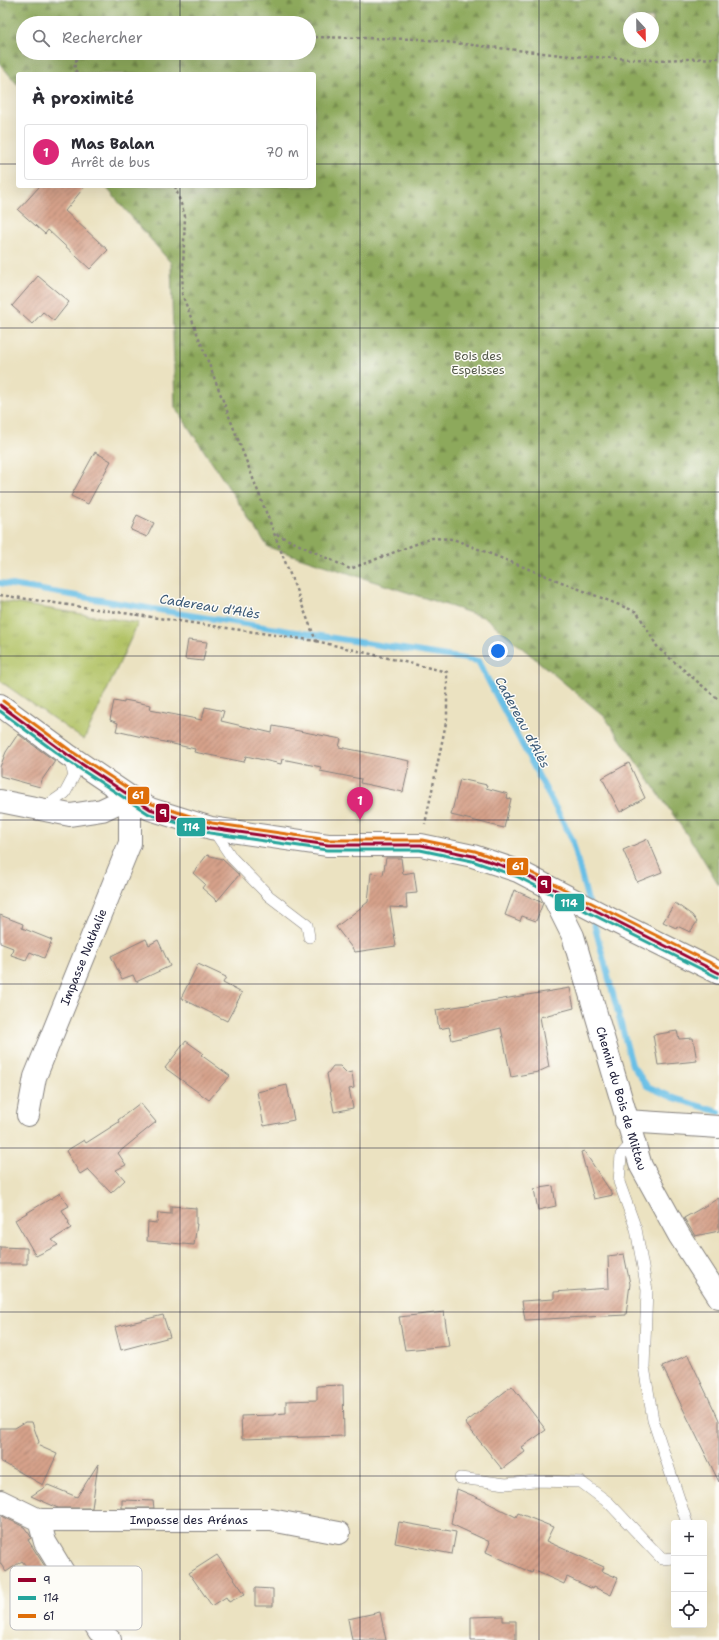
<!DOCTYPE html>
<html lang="fr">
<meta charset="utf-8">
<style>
:root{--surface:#fff;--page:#f2f2f3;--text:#2b2b33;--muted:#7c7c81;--line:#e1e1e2;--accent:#db2777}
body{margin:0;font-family:"Shantell Sans",sans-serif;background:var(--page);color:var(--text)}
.controls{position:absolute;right:12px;bottom:12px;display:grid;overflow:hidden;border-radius:4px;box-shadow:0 4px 16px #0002}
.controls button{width:36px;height:36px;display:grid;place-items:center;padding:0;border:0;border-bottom:1px solid var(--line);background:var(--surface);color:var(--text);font:20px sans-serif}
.compass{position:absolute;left:623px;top:12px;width:36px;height:36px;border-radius:50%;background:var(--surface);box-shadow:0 4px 16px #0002;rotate:158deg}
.you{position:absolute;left:498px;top:651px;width:14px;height:14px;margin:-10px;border:3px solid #fff;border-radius:50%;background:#1a73e8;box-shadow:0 0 0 6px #1a73e833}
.badge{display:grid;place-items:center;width:26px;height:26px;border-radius:50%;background:var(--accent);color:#fff;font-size:13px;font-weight:700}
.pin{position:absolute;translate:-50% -33px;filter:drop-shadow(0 1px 2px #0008)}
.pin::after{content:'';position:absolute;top:21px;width:14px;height:12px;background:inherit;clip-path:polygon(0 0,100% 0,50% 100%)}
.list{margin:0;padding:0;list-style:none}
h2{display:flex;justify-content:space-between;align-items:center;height:52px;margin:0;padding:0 16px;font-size:17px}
h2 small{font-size:13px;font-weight:400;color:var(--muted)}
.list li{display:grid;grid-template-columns:26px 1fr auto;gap:12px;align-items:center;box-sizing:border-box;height:56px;margin:0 8px 8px;padding:0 8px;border:1px solid var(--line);border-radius:4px}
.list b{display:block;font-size:15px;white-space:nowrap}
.list p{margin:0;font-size:13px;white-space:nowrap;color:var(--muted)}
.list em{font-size:13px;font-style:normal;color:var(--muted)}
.icon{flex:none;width:22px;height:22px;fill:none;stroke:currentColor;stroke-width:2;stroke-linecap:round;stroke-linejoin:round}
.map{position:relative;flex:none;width:719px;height:1640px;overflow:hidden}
.search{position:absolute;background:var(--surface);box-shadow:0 4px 16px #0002;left:16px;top:16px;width:300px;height:44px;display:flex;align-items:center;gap:10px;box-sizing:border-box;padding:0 14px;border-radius:22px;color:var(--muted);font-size:15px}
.panel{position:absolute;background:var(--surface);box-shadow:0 4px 16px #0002;left:16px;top:72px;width:300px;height:116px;border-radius:4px}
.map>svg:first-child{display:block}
.grass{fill:url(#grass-tufts);stroke:#6a7250}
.forest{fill:url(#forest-firs);stroke:#58664b;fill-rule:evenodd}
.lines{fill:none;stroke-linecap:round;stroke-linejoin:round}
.stream{stroke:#69bfe6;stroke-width:6}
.building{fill:url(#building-hatch)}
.lane-casing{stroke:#86827e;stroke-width:12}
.street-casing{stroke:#86827e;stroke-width:24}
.secondary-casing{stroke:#86827e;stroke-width:24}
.path{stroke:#86827e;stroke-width:2.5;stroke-dasharray:3 3;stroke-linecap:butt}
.lane{stroke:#fff;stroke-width:11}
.street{stroke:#fff;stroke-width:22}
.secondary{stroke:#fff;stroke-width:22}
.bus-1-casing{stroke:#fdfcf7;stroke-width:6}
.bus-2-casing{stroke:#fdfcf7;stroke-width:6}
.bus-3-casing{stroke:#fdfcf7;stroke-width:6}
.bus-1{stroke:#98012d;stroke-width:3}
.bus-2{stroke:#25a59c;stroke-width:3}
.bus-3{stroke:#df6e08;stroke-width:3}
.grid{fill:none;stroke:#22223b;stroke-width:1;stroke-opacity:0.55}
.labels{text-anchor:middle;stroke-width:3;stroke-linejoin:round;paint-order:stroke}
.park-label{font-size:12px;fill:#545a4a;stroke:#fdfcf7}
.street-label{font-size:12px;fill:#22223b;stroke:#fdfcf7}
.water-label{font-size:13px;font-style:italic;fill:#3b5977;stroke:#fdfcf7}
.key{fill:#fdfcf7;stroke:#bbbbbf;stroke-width:1}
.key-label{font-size:11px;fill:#22223b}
.line-badge{stroke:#fdfcf7;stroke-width:1.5}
.badge-label{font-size:11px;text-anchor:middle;font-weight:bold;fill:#fff}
</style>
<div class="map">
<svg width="719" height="1640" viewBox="0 0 719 1640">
<defs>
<pattern id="grass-tufts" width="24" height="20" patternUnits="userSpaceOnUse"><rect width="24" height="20" fill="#b2c366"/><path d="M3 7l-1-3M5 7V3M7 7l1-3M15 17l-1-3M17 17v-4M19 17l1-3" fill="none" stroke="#99a759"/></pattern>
<pattern id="forest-firs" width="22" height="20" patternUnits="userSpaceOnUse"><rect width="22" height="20" fill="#8da95b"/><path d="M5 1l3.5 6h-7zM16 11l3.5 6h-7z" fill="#73894c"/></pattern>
<pattern id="building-hatch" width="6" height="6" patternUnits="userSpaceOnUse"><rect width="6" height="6" fill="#d5a18a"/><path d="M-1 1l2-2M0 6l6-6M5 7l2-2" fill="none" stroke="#ac8372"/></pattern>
</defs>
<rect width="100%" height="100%" fill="#fdfcf7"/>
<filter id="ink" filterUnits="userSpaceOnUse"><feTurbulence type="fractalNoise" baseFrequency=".025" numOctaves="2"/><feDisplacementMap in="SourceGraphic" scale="8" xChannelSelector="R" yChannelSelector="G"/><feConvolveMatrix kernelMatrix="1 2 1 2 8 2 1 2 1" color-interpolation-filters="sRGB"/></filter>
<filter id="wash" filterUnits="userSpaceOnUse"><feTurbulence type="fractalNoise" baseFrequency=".012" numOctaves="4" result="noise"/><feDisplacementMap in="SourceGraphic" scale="16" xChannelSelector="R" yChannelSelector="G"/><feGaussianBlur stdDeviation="0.9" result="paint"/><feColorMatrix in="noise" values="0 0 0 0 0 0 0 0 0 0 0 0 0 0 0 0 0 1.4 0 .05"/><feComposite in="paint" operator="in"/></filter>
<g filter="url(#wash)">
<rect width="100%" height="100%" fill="#ebe2c1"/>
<path class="grass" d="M0,601L138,623L84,740L0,681Z"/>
<path class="forest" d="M0,0H719V885L697,849L604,716L486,618L268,547L175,407L171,263L105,186H314V74H18V85L0,64ZM629,18H653V42H629ZM23,23H309V53H23Z"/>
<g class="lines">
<g class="stream">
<path d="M0,583L183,614L478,661L572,839L588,901"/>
<path d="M592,916L632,1065L647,1086L674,1098L719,1112"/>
</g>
</g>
<g id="blocks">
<g class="building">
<path d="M40,186H85L65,211L108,250L90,269L48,230L45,234L18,210Z"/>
<path d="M38,276L69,302L54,321L43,312L32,324L12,306Z"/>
<path d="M95,452L111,461L88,504L71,496Z"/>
<path d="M137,515L154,523L147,537L131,530Z"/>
<path d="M188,640L207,642L203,661L185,659Z"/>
<path d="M124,700L151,705L150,710L202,720L205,707L224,711L221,721L272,733L273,726L341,739L339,747L410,761L403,792L360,783L361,779L320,771L321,767L282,759L281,764L246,756L244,762L194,752L195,749L116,731L118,723L110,720L114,701L124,703Z"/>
<path d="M18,734L55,761L42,780L40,787L0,776V767L6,752Z"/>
<path d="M629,763L645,798L620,812L602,778Z"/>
<path d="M460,779L487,785L486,788L508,794L507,798L511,799L504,828L451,815Z"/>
<path d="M648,839L662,872L637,882L623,850Z"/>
<path d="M207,855L222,859L239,875L217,901L202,888L205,884L193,873Z"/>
<path d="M386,858H401L403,874L414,872L417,893L406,894L407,908L390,907L396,946L355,952L336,927L368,902L371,873L383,875Z"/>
<path d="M514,890L543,903L536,921L522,916L520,921L505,915Z"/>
<path d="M675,903L692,915L697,922L690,932L677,926L676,928L663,922Z"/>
<path d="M0,915L23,924L22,928L52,940L44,958L30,952L26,960L11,955L13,948L0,943Z"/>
<path d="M146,939L149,945L158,940L170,966L136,982L133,975L122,979L111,956Z"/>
<path d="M198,964L226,977L223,983L242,993L227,1021L181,998Z"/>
<path d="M570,988L574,1008L540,1017L549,1067L538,1072L511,1077L501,1028L452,1040L449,1027L439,1029L436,1010Z"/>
<path d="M677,1031L679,1039L693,1038L697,1061L658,1065L653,1035Z"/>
<path d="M186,1041L203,1053L201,1055L230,1076L209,1100L165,1068Z"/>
<path d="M333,1066H340L347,1073L352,1072L354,1088L349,1089L353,1108L334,1112L327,1074Z"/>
<path d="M287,1085L294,1120L264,1126L257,1092Z"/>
<path d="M140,1103L156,1122L118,1153L126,1165L116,1170L125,1180L111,1193L88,1169L80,1174L66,1151L84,1140L86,1143L119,1122L118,1120Z"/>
<path d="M584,1151L613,1195L594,1199L581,1152Z"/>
<path d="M553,1186L556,1206L538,1210L534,1189Z"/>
<path d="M60,1193L69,1206L62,1210L69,1222L68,1223L71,1228L52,1240L58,1245L36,1256L15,1220Z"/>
<path d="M719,1198V1231L695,1236L684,1218Z"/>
<path d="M171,1206L196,1208V1224H197L194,1245L147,1241L148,1222L157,1223L158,1213L171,1214Z"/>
<path d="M0,1247L27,1248V1264H0Z"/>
<path d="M624,1254L630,1284L626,1315L525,1320L522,1301L554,1299V1292L609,1288L608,1256Z"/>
<path d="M444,1312L449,1346L405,1350L399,1317Z"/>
<path d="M163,1315L170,1337L121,1350L115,1327Z"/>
<path d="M688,1355L719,1420V1482L662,1366Z"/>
<path d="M343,1385L344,1436L242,1439L241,1416L274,1415V1414L286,1413V1401L317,1400V1386Z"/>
<path d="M512,1386L546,1430L522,1447L525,1452L502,1469L465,1423Z"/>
<path d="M25,1422H32L39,1442L37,1445L57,1454L43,1485L0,1461V1428H15Z"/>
<path d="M98,1464L92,1508H58L31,1496L48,1485L77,1497Z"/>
<path d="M457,1489L486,1501V1502L516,1517L518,1513L553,1527L546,1541L604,1567L602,1571L618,1578L611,1595L594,1587L593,1589L567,1577L564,1584L533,1570L532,1573L486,1552L490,1542L451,1524Z"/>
<path d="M122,1500L153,1501L154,1508H122Z"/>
<path d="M0,1515L24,1527L30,1535L31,1538L28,1540L46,1568L35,1577L22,1561L6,1572L0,1563Z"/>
<path d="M399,1522L456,1532L452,1554L395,1543Z"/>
<path d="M217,1555L245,1594L229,1602L226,1597L212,1606L189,1573Z"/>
<path d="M255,1588L273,1589V1606H255Z"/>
<path d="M380,1612L386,1640H352L348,1619Z"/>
<path d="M503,1616V1621H516V1640H471V1617Z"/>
</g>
</g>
</g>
<g filter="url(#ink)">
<use href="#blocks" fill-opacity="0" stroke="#86827e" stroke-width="1"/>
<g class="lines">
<g class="lane-casing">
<g id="lane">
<path d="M42,809L65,793L74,776L69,757"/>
<path d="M212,828L232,858L269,896L307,925L309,937"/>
<path d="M633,1142L621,1155L619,1182L636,1229L647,1290L644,1367L653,1420L687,1523"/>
<path d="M460,1478L506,1484L534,1481L581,1482L609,1503L662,1559L674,1558"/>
</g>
</g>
<g class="street-casing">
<g id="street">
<path id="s1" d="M549,888L573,936L641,1166L679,1235L719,1297"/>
<path id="s2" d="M28,1115L35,1077L130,843V797"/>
<path d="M626,1121L719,1127"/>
<path d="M0,1501L39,1520L45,1542L99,1631L110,1640"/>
<path id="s3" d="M39,1520H271L339,1533"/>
</g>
</g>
<g class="secondary-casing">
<g id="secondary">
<path d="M0,705L68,755L130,797L150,809L211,828L328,845H421L473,856L518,871L616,922L719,973"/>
<path d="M0,801L70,815L102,810L130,797"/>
</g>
</g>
<g class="path">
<path d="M309,37L419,39L570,56L655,60L719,58"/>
<path d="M78,53L74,69L79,74"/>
<path d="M175,186L185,216L182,294L274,533"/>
<path d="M0,595L316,641L274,533L350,569L432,538L453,539L637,612L658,648L719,700"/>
<path d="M316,641L447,672V718L425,824"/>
</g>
<use href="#lane" class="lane"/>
<use href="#street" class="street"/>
<use href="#secondary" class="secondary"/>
<g class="bus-1-casing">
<path id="bus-1" d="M0,705L68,755L150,809L211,828L328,845H421L473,856L518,871L719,973"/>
</g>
<g class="bus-2-casing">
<path id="bus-2" d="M0,711L65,759L149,814L210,833L327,850H420L472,861L516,876L717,977"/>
</g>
<g class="bus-3-casing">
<path id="bus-3" d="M3,701L71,751L152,804L212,823L328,840H422L475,851L520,867L719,967"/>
</g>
<use href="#bus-1" class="bus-1"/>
<use href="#bus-2" class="bus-2"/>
<use href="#bus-3" class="bus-3"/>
</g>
</g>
<path class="grid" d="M180,0V23M360,0V1640M539,0V1640M180,53V74M0,164H18M314,164H719M180,186V1640M0,328H719M0,492H719M0,656H719M0,820H719M0,984H719M0,1148H719M0,1312H719M0,1476H719"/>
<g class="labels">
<g class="park-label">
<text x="478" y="360">Bois des<tspan x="478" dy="14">Espeisses</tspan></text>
</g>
<g class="street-label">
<text dy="4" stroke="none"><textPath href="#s2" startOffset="168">Impasse Nathalie</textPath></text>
<text dy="4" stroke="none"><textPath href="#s1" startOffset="223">Chemin du Bois de Mittau</textPath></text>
<text dy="4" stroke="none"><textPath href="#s3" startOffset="150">Impasse des Arénas</textPath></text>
</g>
<g class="water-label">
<text transform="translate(210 606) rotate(9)" y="5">Cadereau d'Alès</text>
<text transform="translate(523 722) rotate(62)" y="5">Cadereau d'Alès</text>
</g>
</g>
<rect x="10" y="1566" width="132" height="64" rx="6" class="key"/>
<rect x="18" y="1578" width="18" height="4" fill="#98012d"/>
<rect x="18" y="1596" width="18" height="4" fill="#25a59c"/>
<rect x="18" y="1614" width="18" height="4" fill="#df6e08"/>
<g class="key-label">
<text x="43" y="1584">9</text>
<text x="43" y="1602">114</text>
<text x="43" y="1620">61</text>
</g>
<g class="line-badge">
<rect x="127" y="786" width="23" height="19" rx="4" fill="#df6e08"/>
<rect x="155" y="803" width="15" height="20" rx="4" fill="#98012d"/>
<rect x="176" y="817" width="30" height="20" rx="4" fill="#25a59c"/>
<rect x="506" y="857" width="23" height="19" rx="4" fill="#df6e08"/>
<rect x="537" y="875" width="15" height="19" rx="4" fill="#98012d"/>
<rect x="554" y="893" width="31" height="19" rx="4" fill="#25a59c"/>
</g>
<g class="badge-label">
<text x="138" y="799">61</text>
<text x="163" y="817">9</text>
<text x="191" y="831">114</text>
<text x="518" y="870">61</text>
<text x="544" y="888">9</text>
<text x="569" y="907">114</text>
</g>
</svg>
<div class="controls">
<button>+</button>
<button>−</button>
<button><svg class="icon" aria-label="locate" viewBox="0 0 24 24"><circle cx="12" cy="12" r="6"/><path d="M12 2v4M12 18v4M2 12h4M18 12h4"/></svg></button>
</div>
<svg class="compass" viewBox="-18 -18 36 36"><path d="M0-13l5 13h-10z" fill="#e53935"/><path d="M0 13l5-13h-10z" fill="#7c7c81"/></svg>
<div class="you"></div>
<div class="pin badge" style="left:360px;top:820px">1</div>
<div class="search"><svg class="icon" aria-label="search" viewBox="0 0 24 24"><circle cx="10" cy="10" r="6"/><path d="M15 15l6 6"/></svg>Rechercher</div>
<section class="panel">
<h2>À proximité<small></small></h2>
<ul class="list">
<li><span class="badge">1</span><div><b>Mas Balan</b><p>Arrêt de bus</p></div><em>70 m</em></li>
</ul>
</section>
</div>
